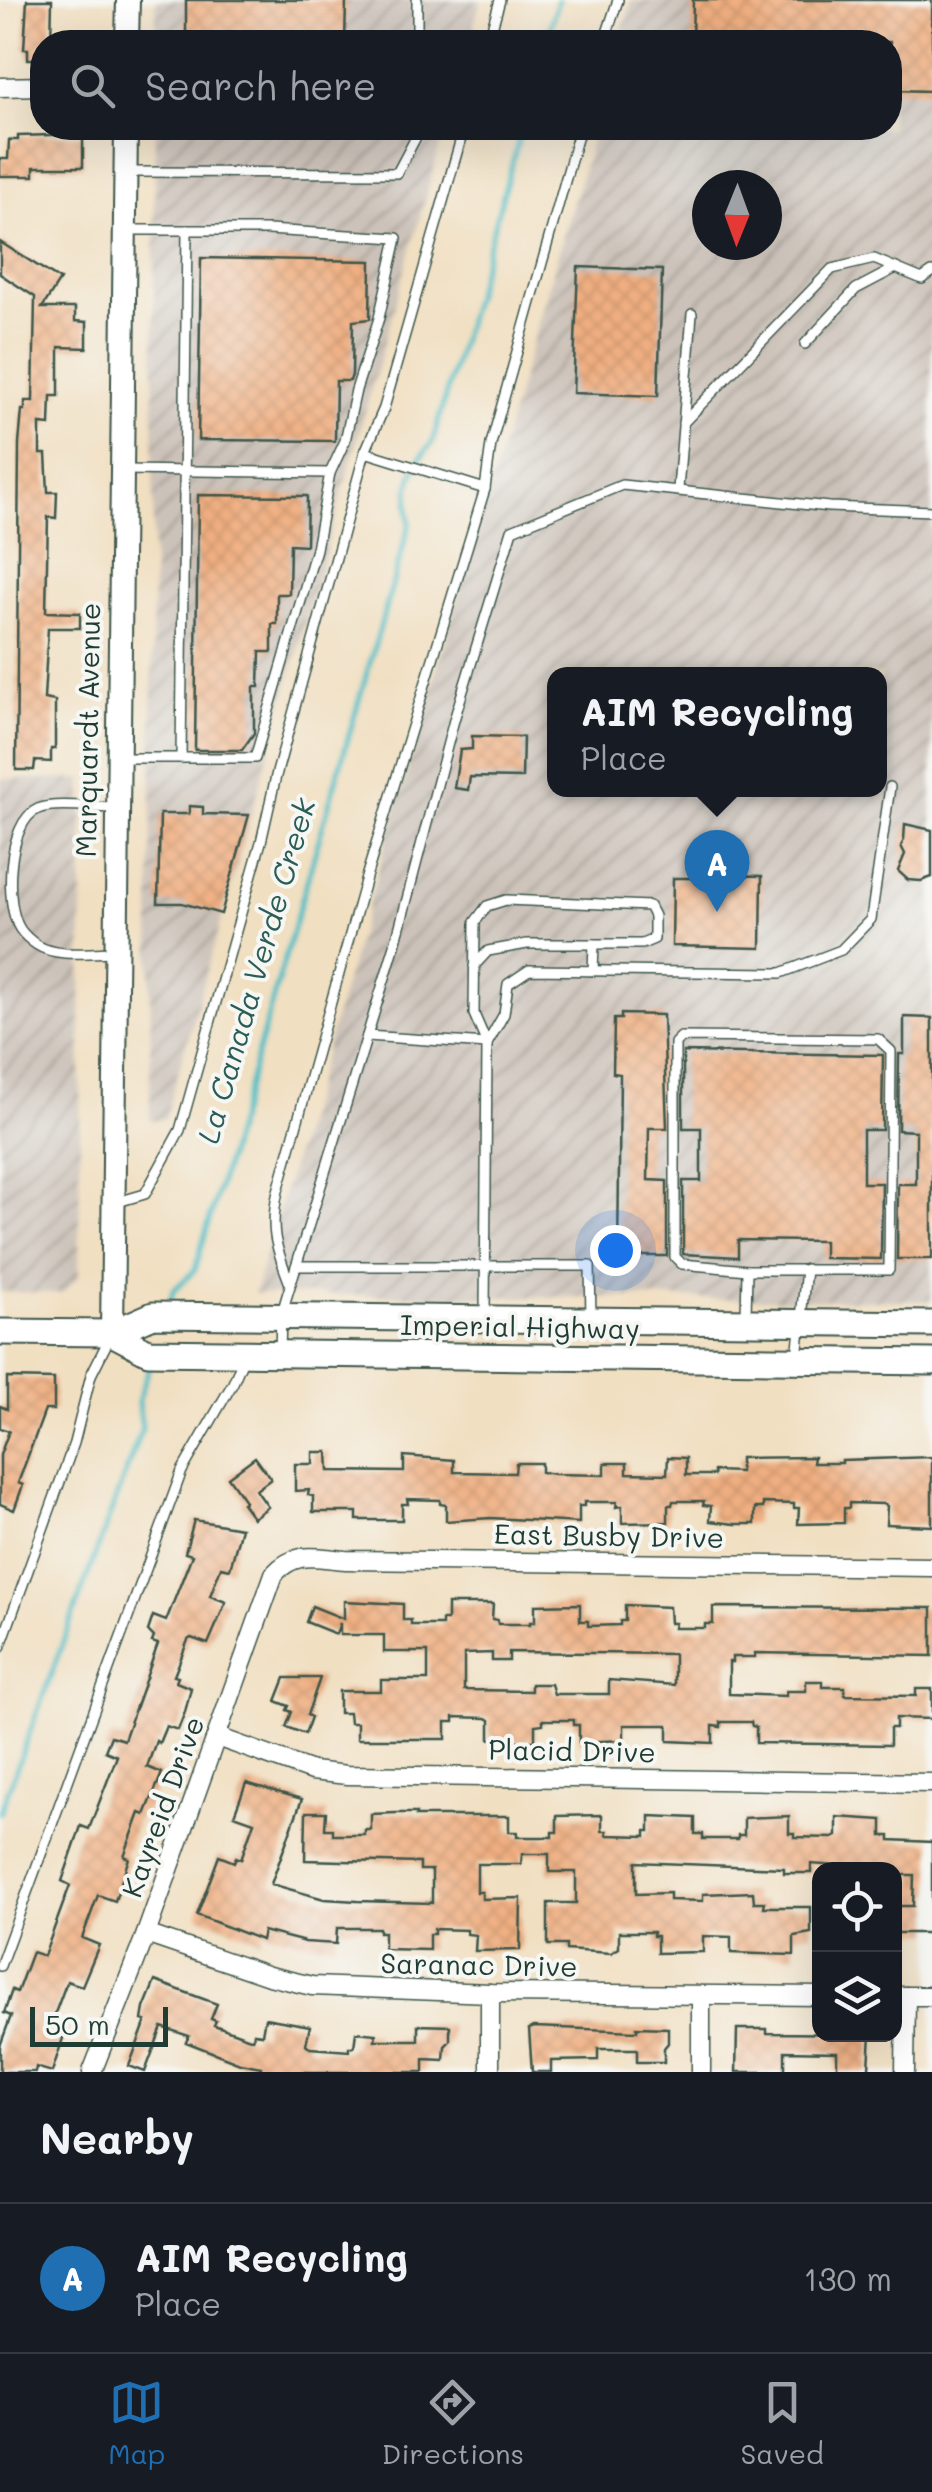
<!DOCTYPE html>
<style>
:root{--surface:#171b24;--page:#242831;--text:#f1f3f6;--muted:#9ea1a6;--line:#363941;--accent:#1f6fb2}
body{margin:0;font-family:Mali,sans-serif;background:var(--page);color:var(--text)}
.controls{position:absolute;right:30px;bottom:30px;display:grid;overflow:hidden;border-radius:20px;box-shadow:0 10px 40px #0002}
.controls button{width:90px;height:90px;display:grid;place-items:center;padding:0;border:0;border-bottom:2px solid var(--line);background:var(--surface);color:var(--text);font:50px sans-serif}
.compass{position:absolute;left:692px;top:170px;width:90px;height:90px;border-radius:50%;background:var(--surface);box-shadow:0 10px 40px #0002;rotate:181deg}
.scale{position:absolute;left:30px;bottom:25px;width:138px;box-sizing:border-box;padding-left:10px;border:5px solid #1f3d34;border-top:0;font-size:28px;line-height:35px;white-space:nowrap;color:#1f3d34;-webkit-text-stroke:8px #f6f6f2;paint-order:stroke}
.you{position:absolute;left:615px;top:1250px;width:35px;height:35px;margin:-25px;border:8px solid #fff;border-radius:50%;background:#1a73e8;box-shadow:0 0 0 15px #1a73e833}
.badge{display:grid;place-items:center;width:65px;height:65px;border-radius:50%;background:var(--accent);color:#fff;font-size:32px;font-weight:700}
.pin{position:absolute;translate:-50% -82px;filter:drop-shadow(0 2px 5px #0008)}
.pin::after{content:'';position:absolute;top:52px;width:35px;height:30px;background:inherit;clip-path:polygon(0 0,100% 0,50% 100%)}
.popup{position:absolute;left:547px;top:667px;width:340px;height:130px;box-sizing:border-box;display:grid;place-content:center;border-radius:20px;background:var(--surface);filter:drop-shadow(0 2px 8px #0005);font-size:32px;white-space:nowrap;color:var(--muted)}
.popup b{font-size:38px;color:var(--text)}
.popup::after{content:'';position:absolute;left:50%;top:100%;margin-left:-20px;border:20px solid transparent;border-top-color:var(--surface)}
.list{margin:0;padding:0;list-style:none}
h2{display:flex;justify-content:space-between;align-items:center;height:130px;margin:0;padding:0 40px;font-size:42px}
h2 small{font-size:32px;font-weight:400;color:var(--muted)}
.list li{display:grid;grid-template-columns:65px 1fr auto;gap:30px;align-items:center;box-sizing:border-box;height:150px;padding:0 40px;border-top:2px solid var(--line)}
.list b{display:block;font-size:38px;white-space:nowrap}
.list p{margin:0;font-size:32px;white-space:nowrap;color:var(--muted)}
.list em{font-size:32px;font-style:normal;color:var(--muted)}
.icon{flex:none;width:55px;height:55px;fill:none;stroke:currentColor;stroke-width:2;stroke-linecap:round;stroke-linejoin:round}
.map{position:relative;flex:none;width:932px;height:2072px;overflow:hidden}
.search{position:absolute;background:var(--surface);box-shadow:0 10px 40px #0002;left:30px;right:30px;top:30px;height:110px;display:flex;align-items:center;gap:25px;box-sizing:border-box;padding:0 35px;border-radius:40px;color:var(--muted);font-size:38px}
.sheet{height:280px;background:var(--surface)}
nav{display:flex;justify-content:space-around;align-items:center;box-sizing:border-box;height:140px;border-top:2px solid var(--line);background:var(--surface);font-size:28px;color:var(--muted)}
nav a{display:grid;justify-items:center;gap:5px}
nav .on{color:var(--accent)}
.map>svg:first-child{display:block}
.industrial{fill:url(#industrial-furrows);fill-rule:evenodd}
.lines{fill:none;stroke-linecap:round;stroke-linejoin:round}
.stream{stroke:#4fbec5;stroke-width:5}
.building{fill:url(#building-cross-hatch);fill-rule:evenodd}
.lane-casing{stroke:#3e5549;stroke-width:12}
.street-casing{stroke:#3e5549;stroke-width:21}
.secondary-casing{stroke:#3e5549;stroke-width:26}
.primary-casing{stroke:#3e5549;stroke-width:29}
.lane{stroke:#fff;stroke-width:9}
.street{stroke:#fff;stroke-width:18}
.secondary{stroke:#fff;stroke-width:22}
.primary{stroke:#fff;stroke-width:25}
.labels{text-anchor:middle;stroke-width:8;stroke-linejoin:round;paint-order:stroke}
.street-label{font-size:28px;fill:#1f3d34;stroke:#f6f6f2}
.water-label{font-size:30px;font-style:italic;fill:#2b5d58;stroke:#f6f6f2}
</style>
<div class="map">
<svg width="932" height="2072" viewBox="0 0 932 2072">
<defs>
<pattern id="industrial-furrows" width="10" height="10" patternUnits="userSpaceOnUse" patternTransform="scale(2.5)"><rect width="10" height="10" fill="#ccc2b9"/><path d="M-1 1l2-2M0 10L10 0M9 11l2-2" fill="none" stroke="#a59f97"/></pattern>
<pattern id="building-cross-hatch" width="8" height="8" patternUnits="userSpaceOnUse" patternTransform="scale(2.5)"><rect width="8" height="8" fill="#f0af81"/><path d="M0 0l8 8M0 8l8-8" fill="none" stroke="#cd9770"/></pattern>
</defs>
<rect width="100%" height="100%" fill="#f6f6f2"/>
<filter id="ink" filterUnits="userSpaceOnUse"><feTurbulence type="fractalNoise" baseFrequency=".01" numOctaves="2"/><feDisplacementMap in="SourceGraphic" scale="20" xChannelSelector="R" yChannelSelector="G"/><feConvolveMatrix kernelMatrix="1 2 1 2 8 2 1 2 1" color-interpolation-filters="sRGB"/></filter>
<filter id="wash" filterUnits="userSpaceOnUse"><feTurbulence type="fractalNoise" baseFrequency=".0048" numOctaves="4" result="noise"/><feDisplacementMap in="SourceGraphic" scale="40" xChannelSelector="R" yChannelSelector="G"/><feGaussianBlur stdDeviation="2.25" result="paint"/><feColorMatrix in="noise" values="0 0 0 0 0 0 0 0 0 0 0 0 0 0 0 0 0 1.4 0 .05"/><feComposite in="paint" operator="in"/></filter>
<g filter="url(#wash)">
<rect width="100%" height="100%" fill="#f1dfc1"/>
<g class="industrial">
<path d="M156,0H481L469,42H156Z"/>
<path d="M632,0H932V1301L254,1294L595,128H890V42H619ZM707,185H767V245H707ZM554,674H880V790H554Z"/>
<path d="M155,128H445L165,1119L150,1120Z"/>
<path d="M0,779H83L79,1276L62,1293L0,1292Z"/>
</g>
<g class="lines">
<g class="stream">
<path d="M546,42L558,0"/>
<path d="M169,1306L173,1291L195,1270L410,523C405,491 410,467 432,443L522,128"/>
<path d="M0,1813L142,1428L138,1402L152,1359"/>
</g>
</g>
<g id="blocks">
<g class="building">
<path d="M27,0H52L51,42H42V59H28V49H24Z"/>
<path d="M186,0H346L345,42H186Z"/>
<path d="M693,0H932V91L890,90V42H692Z"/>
<path d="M51,135H83V167H34V176H0V159H8L9,140H18V136Z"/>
<path d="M0,242L60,280L42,308H75V321L87,322V348L59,347V396H51L50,425L40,424V454H46L48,492H57L56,518L48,517L46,612L80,613V628H48L44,699L55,701V749H51V762L35,761L34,770H16L19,444L22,410H25V401H33L35,297L0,274Z"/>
<path d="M201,258L371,261L370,319L353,321L352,375L350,381H336L335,441L198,440Z"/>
<path d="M578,267L662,270L658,396L573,393Z"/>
<path d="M198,495L307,496L306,545L290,544L289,594H277V624H272V652H260L259,687H254V733L242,750H195Z"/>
<path d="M472,736L523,737L522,778L470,777L468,790L454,788L460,750L472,749Z"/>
<path d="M189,806L203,807V814L249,815L221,914L182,903H158L160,814H189Z"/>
<path d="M905,824L932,830V877L921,881L908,880L898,871L905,854L901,846L904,840Z"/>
<path d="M691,874L762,876L761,948L672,946L673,878H691Z"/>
<path d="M621,1014L663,1015L667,1128H649L648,1180L667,1181V1256H618L620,1074L613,1073L614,1019H621Z"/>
<path d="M904,1017L932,1018V1259H897L898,1184H916V1131L898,1130L899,1054H904Z"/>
<path d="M683,1052L883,1055L882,1130H863V1183H882L881,1259L824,1258V1241L738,1240V1257L683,1254V1181H701V1128H683Z"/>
<path d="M7,1378L54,1379V1410H45L18,1483L23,1485L14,1510L0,1504V1455L9,1431L0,1428V1406L7,1409Z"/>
<path d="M313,1452H328L329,1471L404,1472V1456L454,1460V1472L515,1473L516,1463H541V1472L554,1474L605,1475V1463H627V1473L667,1474L668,1457L686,1458V1475H714V1471L740,1472V1458L814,1457L813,1463H842V1460L932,1457V1526L886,1524L887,1506L883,1504L849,1503V1508H844V1523L798,1524L799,1508H794V1504L763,1503V1508H755V1524H735L710,1521L711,1506L703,1505L704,1501H673L672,1505H668V1522L622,1523V1506L616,1507L617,1502H584V1506H579V1523L491,1518L446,1521V1505L440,1504V1500L407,1499L408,1504H402V1520H357V1512H313V1496L308,1495L309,1490L295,1491V1464H313Z"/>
<path d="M255,1457L271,1479L256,1490L268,1507L253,1518L242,1503L245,1501L228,1477Z"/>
<path d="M194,1520L241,1528L230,1569L221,1567L210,1596L226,1602L208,1644L191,1638L188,1640L174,1676L178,1677L176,1682L191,1688L185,1712L178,1730L166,1726L159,1743L156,1741L147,1767L162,1773L145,1815L140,1813L124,1856L129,1858L115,1901L98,1895L82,1938L99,1945L82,1986L67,1981L51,2024L66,2029L52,2072L36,2067L35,2072H0V2046L11,2016L4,2013L12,1990L17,1992L32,1952L44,1956L70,1885L62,1881L75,1844L81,1826L89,1829L117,1756L105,1751L111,1736L124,1740L158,1644L152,1642L154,1637L148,1631L153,1616L166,1621L192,1555L185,1553Z"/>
<path d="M344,1601L403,1604V1620H411V1625H442V1620H447V1604H493L492,1619L497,1620L498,1624H530V1622H535V1605L580,1604V1621H588V1626L620,1625V1621H625V1605L669,1607L670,1623H675L674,1628H705V1624H713V1607L932,1608V1656L755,1653V1657H732V1662H729V1694L786,1696V1691H806V1681H823V1687H845V1695L916,1696V1689H932V1719L896,1718V1728H890V1745L756,1743V1727L752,1726L751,1722H721V1727L713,1726V1743L668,1741V1725H624V1740L579,1742V1725H574V1720H543V1724L535,1725V1741H515L490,1739V1720L486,1718L454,1717V1722H446V1739H357V1723H350L349,1713H339V1691H381V1680H428V1652H384V1635H340V1623L336,1634L306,1622L312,1606L344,1619ZM509,1652L674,1654V1685L609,1680V1694H554L551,1684H531V1691L464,1690V1654L492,1653V1661H509Z"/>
<path d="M285,1678H320L307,1715L311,1717L305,1734L286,1727L292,1712L287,1710L289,1706L276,1701Z"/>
<path d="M246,1783L302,1799L271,1884L324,1899L357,1901L432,1903V1870H420V1863L305,1860L306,1812H326L325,1829H333V1835H365V1830H371V1814L396,1813H416V1816H509V1832H517V1837H552V1832H557V1816L602,1815V1831H607V1835L646,1836V1831H650V1816L695,1818V1834H703V1839H738V1835H744V1818L789,1816V1833H794V1837L833,1838L837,1836V1817L882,1820V1836H890V1840L932,1842V1933H894V1906H913L914,1875H894V1870L811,1864V1873H784V1868L636,1862V1894L670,1893V1900L703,1901V1894L753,1892L754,1902H765L764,1907H811V1933L794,1936V1955L731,1953V1937L703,1936V1952L657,1953V1936H653V1932H619V1948L611,1953L566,1950V1945H548V1903H576V1872H549V1854H522L521,1864H477V1892H482V1899L521,1898L520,1950L475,1951L476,1935L467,1934V1930L434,1929V1934H429V1950L384,1949V1932H379V1928H337L336,1944L305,1942L263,1931L261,1940L197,1915L219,1856L234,1862L236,1857L241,1859L254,1822L234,1815Z"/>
<path d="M155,1981L217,2004L211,2019L216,2021L214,2025L253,2039L254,2033L262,2034L265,2018L310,2026L306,2044L310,2048L349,2051V2047H354L356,2032L376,2034L375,2040H418V2025L450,2026V2041L445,2046L444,2060L424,2059V2072H260L261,2067L240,2063L186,2042L189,2036L162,2027L145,2072L129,2066L146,2021L142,2020L144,2008Z"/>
<path d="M534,2027L637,2031V2027L668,2028V2043L664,2048V2062H637V2049H598V2060L551,2061V2072H532L529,2029Z"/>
<path d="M737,2029H767V2033L871,2034L869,2068L867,2072H837V2052L785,2051V2072H736Z"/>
</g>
</g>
</g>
<g filter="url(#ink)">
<use href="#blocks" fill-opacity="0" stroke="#3e5549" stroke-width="2.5"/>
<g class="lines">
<g class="lane-casing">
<g id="lane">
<path d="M417,42V0"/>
<path d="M488,42L500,0"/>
<path d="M604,42L618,0"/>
<path d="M128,172L397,173L415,139V128"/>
<path d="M128,230H187L181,758"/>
<path d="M187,230H268L397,238L379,318L356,390L345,441L330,473"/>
<path d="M805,344L856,289L896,268"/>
<path d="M683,423L832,269L874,259L922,279L932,272"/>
<path d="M365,452L485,489"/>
<path d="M678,489L692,314"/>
<path d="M122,758H255L316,549L330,473L124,470"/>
<path d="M113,952C90,952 57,958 37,945C31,941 24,935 20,929C4,905 7,822 38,809C55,802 95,808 115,808"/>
<path d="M474,966L488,951L527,944H642L654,939V916L649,906L506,900L487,906L475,922L474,1014L487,1044"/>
<path d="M593,971L594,944"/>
<path d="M367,1036L487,1044L485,1316"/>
<path d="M681,1037L878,1039L891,1051L889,1270H747L682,1264L675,1257V1043Z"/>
<path d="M487,1044L504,1014L508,984L529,970L781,973L841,950L871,919L890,787"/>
<path d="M114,1203L145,1194L180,1130L261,842L276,776L365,452L384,408L464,128"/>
<path d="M296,1266H590L591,1318"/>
<path d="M290,1284C276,1247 269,1231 278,1191L367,874L485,489L491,444L580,128"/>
<path d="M746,1317L747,1270"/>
<path d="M280,1352L281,1316L286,1299L395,945L454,720L512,530L622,485L829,507L932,511"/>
<path d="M797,1358L806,1269"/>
<path d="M0,1648L74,1443L91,1375L111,1335"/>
<path d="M0,1966L182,1471L233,1383L244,1357"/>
</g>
</g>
<g class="street-casing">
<g id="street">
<path d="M0,87L42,86"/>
<path d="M217,1737L312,1771L347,1775L932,1783"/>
<path d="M146,1934L269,1976L312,1986L490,1993L820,1996"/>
<path d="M898,1996H932"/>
<path d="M92,2072L146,1934L274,1574C296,1550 316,1558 346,1560L932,1567"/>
<path d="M490,2072V1993"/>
<path d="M701,2072V1996"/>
<path d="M905,2072L906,1996"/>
</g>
</g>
<g class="secondary-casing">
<g id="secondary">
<path d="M127,42L128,0"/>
<path d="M112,1333L126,128"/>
</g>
</g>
<g class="primary-casing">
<g id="primary">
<path d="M0,1332L112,1333L153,1315L932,1324"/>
<path d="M112,1333L148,1352L932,1362"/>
</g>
</g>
<use href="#lane" class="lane"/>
<use href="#street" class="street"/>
<use href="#secondary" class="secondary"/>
<use href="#primary" class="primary"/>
</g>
</g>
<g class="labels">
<g class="street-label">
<text transform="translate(88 730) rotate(-89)" y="10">Marquardt Avenue</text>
<text transform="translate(520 1327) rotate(1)" y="10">Imperial Highway</text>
<text transform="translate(609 1536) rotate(1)" y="10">East Busby Drive</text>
<text transform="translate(572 1751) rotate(1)" y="10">Placid Drive</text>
<text transform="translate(163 1807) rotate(-70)" y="10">Kayreid Drive</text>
<text transform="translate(479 1965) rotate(1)" y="10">Saranac Drive</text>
</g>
<g class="water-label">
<text transform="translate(257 971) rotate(-74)" y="10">La Canada Verde Creek</text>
</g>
</g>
</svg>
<div class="controls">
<button><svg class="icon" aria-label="locate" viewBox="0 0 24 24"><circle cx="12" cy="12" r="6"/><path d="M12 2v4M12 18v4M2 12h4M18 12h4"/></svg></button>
<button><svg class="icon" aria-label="layers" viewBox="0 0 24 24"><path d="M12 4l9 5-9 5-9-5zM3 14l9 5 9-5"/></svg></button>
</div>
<svg class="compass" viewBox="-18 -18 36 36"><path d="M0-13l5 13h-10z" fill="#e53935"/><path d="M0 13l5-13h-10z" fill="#9ea1a6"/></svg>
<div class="scale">50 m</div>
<div class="you"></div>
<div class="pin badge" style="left:717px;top:912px">A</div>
<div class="popup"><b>AIM Recycling</b>Place</div>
<div class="search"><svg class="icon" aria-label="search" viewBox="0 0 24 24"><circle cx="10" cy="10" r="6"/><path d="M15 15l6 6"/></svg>Search here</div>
</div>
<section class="sheet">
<h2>Nearby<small></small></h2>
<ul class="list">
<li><span class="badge">A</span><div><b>AIM Recycling</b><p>Place</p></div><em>130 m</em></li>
</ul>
</section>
<nav>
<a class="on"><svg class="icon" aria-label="map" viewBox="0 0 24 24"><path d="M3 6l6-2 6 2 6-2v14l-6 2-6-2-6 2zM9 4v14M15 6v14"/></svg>Map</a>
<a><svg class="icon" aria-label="directions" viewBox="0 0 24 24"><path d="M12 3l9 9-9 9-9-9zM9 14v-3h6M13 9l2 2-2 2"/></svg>Directions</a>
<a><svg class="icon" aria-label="saved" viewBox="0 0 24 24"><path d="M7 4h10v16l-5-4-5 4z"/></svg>Saved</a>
</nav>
